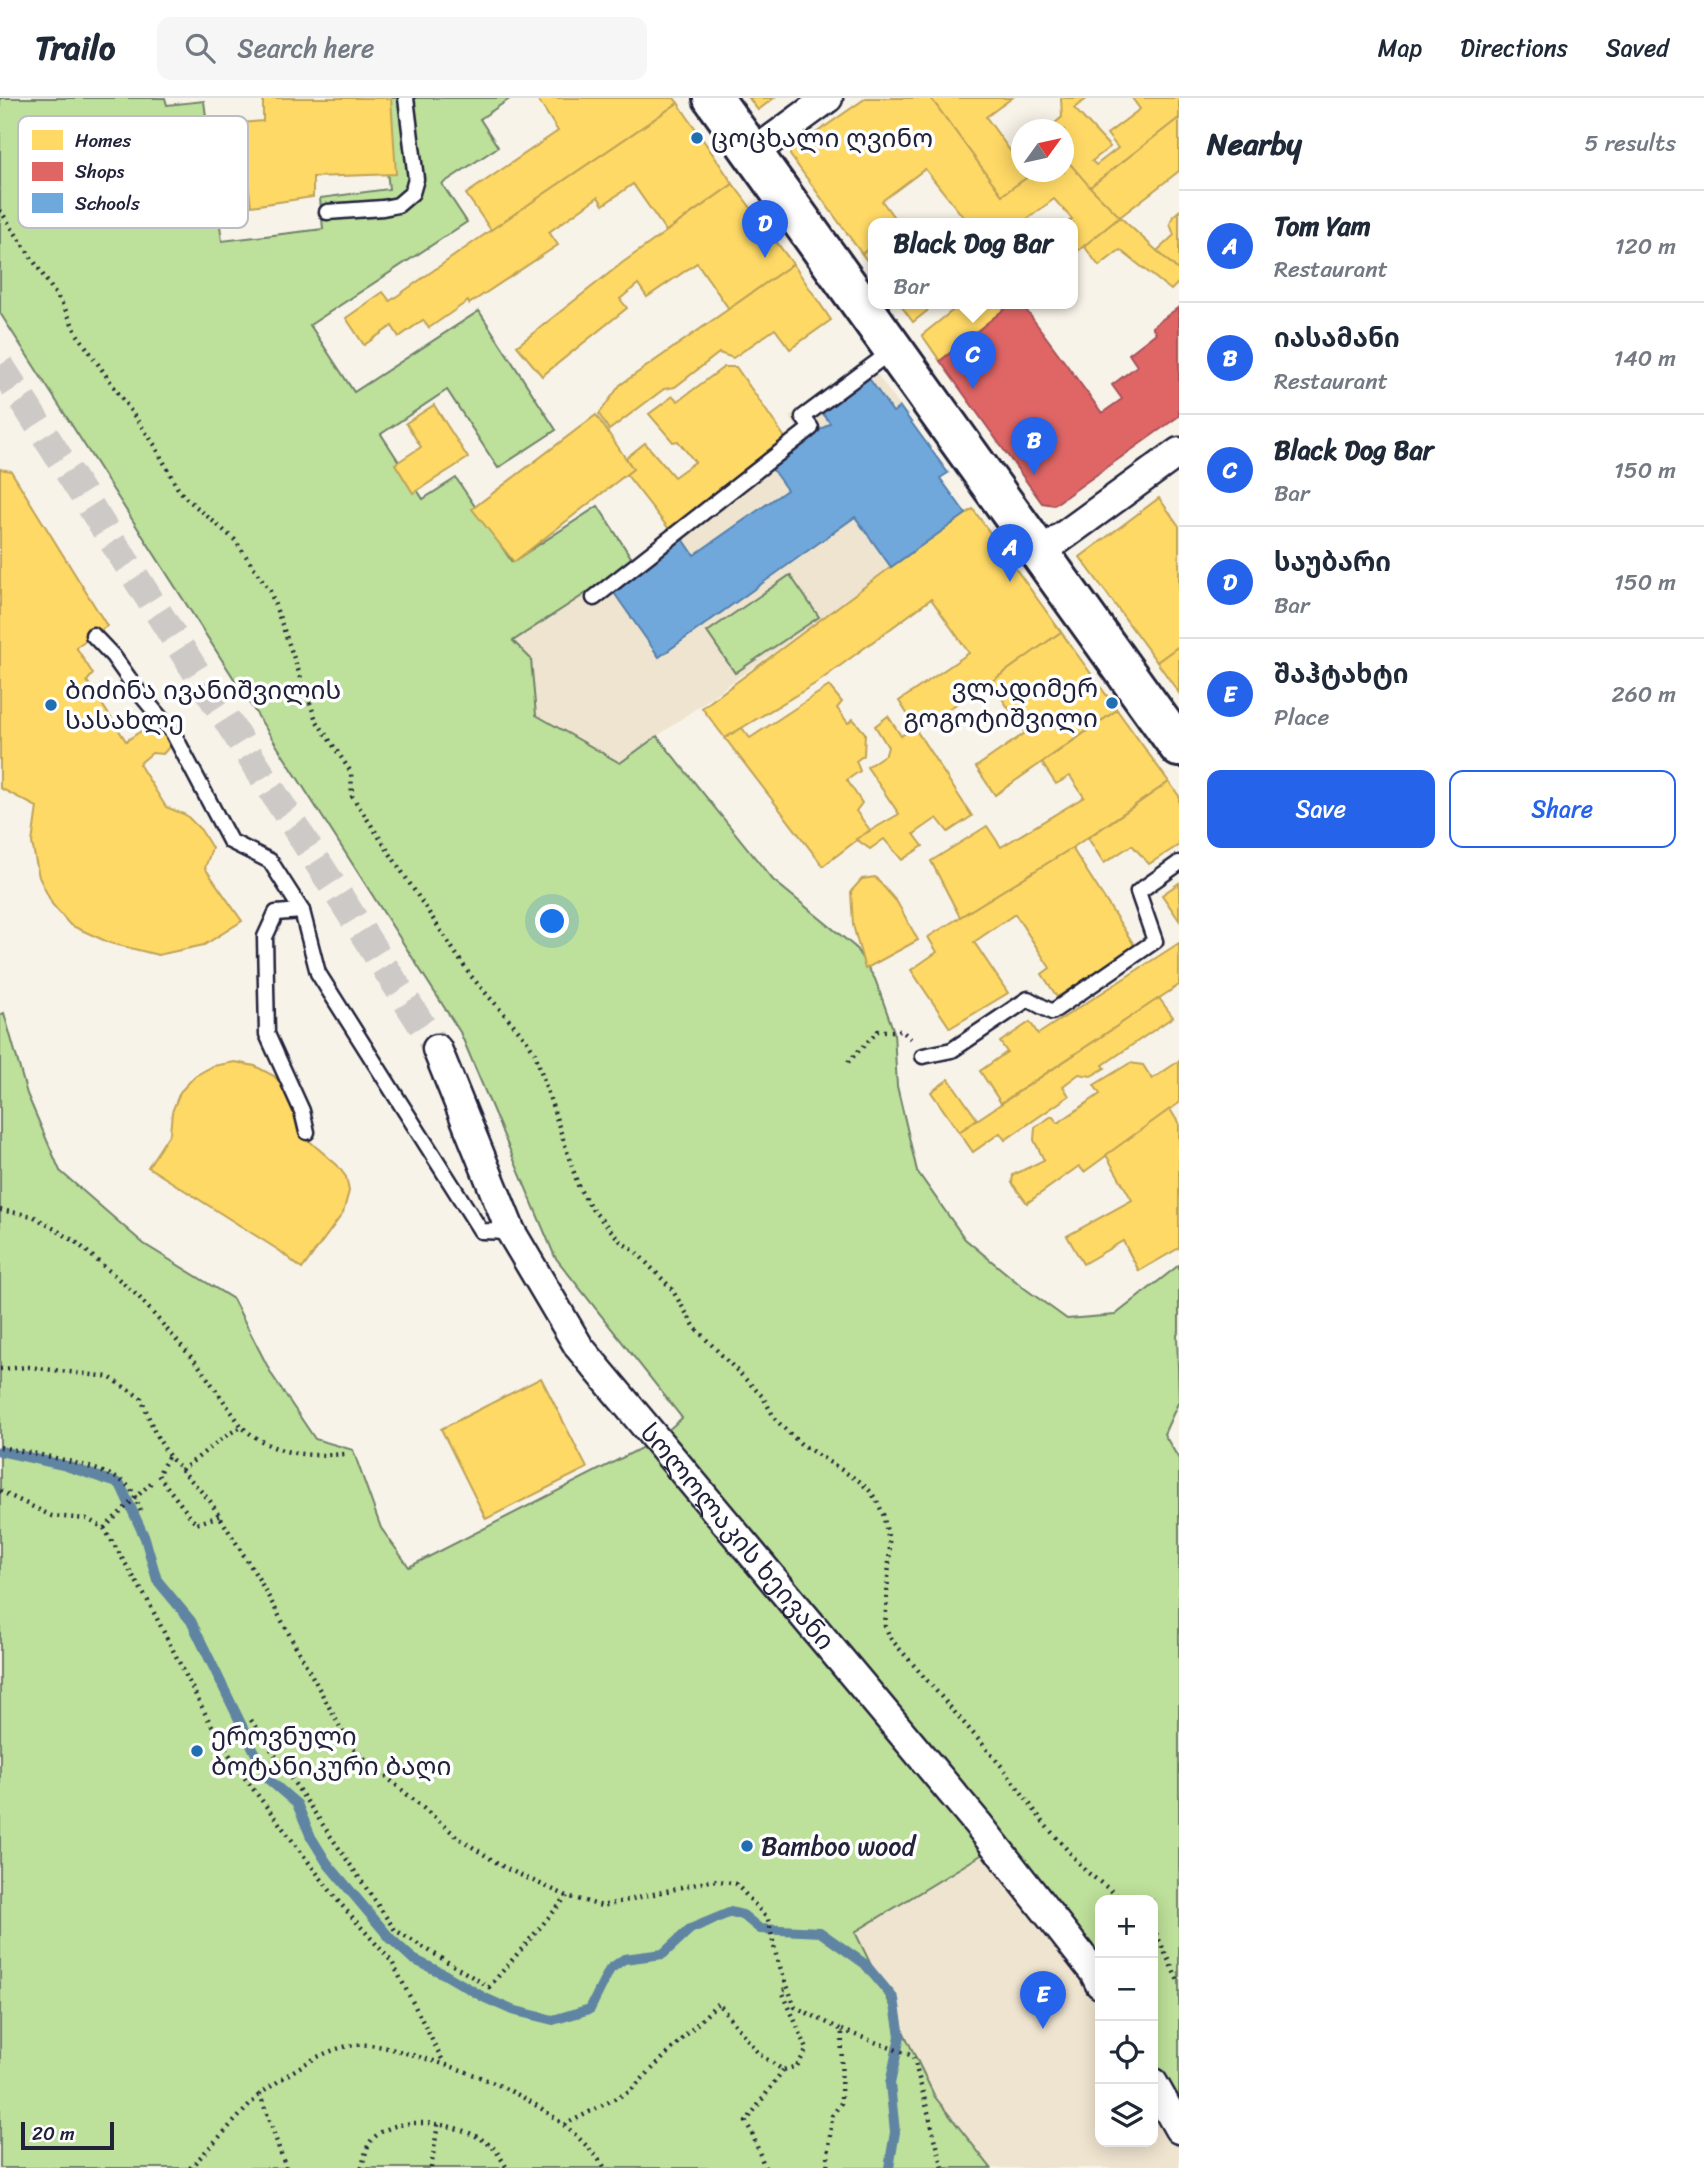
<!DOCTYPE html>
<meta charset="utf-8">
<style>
:root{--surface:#fff;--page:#f6f6f7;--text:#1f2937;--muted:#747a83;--line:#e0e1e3;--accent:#2563eb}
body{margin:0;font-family:Sriracha,"Noto Sans Georgian",sans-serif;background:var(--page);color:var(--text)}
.controls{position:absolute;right:21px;bottom:21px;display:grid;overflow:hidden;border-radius:14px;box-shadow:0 4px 18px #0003}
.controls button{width:63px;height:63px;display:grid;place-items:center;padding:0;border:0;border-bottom:2px solid var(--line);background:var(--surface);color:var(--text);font:35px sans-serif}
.compass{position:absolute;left:1011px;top:21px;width:63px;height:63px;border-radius:50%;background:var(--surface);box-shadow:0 4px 18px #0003;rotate:57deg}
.scale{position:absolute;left:21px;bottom:18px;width:93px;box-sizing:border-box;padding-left:7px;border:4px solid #22223b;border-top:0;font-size:19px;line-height:24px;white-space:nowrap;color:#22223b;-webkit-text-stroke:5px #fff;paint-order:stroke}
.you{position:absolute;left:553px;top:824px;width:24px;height:24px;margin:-18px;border:5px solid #fff;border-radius:50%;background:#1a73e8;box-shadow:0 0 0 10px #1a73e833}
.badge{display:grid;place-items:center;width:46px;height:46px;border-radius:50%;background:var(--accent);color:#fff;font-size:23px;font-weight:700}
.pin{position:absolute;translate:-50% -58px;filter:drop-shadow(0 2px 4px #0008)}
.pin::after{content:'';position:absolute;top:37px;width:24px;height:21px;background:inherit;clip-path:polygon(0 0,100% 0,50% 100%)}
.popup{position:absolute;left:868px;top:120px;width:210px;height:91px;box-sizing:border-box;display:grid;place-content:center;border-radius:14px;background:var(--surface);filter:drop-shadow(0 2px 5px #0005);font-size:23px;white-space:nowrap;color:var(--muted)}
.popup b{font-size:26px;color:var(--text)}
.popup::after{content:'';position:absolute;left:50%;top:100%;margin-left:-14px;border:14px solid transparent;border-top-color:var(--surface)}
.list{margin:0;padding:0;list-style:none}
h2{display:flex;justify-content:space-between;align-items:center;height:91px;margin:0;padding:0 28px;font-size:30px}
h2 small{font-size:23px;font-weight:400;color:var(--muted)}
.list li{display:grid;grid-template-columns:46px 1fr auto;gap:21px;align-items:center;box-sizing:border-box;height:112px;padding:0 28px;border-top:2px solid var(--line)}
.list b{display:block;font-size:26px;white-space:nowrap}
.list p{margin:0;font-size:23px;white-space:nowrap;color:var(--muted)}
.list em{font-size:23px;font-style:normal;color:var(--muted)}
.actions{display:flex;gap:14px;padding:21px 28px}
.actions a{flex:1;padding:16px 0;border:2px solid var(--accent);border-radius:14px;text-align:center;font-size:24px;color:var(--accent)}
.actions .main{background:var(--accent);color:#fff}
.icon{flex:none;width:38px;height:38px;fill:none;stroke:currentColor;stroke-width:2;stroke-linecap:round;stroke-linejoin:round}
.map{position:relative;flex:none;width:1179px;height:2070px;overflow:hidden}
header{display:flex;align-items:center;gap:42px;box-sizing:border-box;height:98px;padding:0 35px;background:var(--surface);border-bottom:2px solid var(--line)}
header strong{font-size:33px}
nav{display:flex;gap:38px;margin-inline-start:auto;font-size:24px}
.search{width:490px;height:63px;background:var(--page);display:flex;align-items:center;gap:18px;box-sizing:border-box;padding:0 24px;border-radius:14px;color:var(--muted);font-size:26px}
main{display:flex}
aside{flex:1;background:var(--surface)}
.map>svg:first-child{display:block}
.built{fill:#efe4cf}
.green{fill:#bde09a;stroke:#70816a;stroke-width:2}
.homes{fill:#ffd966;stroke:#bda259;stroke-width:2}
.shops{fill:#e06666;stroke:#a75259;stroke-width:2}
.schools{fill:#6fa8dc;stroke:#5880ac;stroke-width:2}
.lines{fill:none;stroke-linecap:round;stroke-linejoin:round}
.stream{stroke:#6085a3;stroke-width:10}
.street-tunnel{stroke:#cdc9c6;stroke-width:28;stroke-dasharray:28 14;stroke-linecap:butt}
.lane-casing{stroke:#22223b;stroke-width:19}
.street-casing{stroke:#22223b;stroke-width:33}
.secondary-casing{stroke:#22223b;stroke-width:44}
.path{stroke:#22223b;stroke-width:4.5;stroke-dasharray:2 5;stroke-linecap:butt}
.lane{stroke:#fff;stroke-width:14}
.street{stroke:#fff;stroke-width:28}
.secondary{stroke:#fff;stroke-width:38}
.path-bridge{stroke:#22223b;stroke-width:4.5;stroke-dasharray:2 5;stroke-linecap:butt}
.poi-dot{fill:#1f6fb2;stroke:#fff;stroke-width:2.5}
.labels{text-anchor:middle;stroke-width:7;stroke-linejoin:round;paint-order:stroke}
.poi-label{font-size:26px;fill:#22223b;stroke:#fff;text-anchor:start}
.street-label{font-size:26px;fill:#22223b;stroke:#fff}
.key{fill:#fff;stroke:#bdbdc4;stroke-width:2}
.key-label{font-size:19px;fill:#22223b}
</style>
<header>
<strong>Trailo</strong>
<div class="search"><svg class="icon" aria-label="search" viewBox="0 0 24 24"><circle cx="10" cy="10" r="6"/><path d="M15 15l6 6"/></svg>Search here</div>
<nav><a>Map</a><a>Directions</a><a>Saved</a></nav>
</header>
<main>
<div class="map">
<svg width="1179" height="2070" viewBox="0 0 1179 2070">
<rect width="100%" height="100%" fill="#f8f3e9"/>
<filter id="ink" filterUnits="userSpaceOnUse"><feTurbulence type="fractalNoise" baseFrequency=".0143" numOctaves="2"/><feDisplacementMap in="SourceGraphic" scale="14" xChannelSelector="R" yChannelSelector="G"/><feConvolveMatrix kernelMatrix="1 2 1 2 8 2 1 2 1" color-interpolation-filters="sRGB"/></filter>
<g filter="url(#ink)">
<g class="built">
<path d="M866,261L948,375L940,381L966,416L620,665L536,617L531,561L513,543L634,464L802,338L789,318Z"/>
<path d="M996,1748L1100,1886V2044H1153V1985L1179,2031V2070H991L935,1999L855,1834Z"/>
</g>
<g class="green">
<path d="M0,0H165L167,7L204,3L222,143L323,131L320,100L389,91L379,0H511L480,21L498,49L442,86L467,124L310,227L354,294L479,213L556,332L498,370L447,292L381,336L423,401L456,380L512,464L598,408L634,464L513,543L531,561L536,617L620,665L657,638L773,782L855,849L875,881L894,934L897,988L917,1073L965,1141L1024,1190L1067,1221L1115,1217L1179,1167V1233L1177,1237L1179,1303L1164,1336L1179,1361V2031L1153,1985V1802H1100V1886L996,1748L855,1834L935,1999L991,2070H0V917L4,915L27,996L60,1073L144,1146L233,1201L272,1277L315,1341L353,1352L381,1430L409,1469L657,1342L682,1320L555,1159L460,934L0,215Z"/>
<path d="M790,477L819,519L735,575L707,534Z"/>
</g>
<g class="homes">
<path d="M263,0H391L396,76L313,79V99L251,108L241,25L263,23Z"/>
<path d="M537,0H674L678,5L491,132L466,96L558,33Z"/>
<path d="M749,0H774L758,12Z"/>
<path d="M866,0H931L1002,97L1033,74H1064V59L1120,119L1073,157V125H1067L1072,121L1054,101L1022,125H968L925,71L882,103L898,125H873V147L862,156L790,57V53Z"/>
<path d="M931,0H1012L986,19L1021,68V74H1026L1029,78L1002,97Z"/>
<path d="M1061,0H1088L1074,10L1110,49L1092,63L1096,67L1118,50L1107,36L1140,11L1132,0H1179V20L1090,89L1064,59V32H1047L1062,19Z"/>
<path d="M678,5L733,86L666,133L633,86L603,107L598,99L549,134L558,147L469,206L468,203L429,230L423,222L399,239L392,228L364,247L346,220L383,194L390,203L491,132Z"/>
<path d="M1179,20V73L1120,119L1090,89Z"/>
<path d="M733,86L793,166L729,211L697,165L647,199L638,186L620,201L627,210L542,278L517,248L622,165Z"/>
<path d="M1179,113V173L1157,153L1174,137L1170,126L1173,118Z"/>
<path d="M1120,119L1179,173V184L1171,192L1120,152L1099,168L1084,148Z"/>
<path d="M873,147V171L862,156Z"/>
<path d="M793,166L831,222L790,251L775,231L733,260L719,255L675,289L664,291L609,332L599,316L620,287Z"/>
<path d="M899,205H931L927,213L913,224Z"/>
<path d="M962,205H1012L940,263L922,237Z"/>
<path d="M724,269H736L786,341L669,431L626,376L633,371L626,360L645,345L674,379L695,364L678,343L673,344L649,316L673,298L678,303Z"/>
<path d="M434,307L468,360L413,395L395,366L421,349L406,325Z"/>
<path d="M596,317L633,371L514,464L472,411Z"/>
<path d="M0,371L11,373L107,528L76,549L93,576L87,583L126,643L144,631L164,634L170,639V648L163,656L152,655L139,666L166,709L186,717L201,732L212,750L205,770L242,823L204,847L158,857L110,845L70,827L52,806L39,779L32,745L37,709L0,690Z"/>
<path d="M1159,400L1179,428V548L1157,564L1080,459Z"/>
<path d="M973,411L1061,534L991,584L917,631L899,603L969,555L931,501L818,584L725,640L702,610L891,469Z"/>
<path d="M1061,534L1117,612L995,697L976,669L1025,635L991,584Z"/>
<path d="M1179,548V595L1157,564Z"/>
<path d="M829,588L842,604L837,610L848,625L853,621L865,635L864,657L856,663L860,673L847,682L862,705L856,713L870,732L823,768L725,640L742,630L750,640Z"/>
<path d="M1117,612L1169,684L1072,750L960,819L931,763L987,728L1001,749L1084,699L1070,678L1056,686L1042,665Z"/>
<path d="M888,618L901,638L914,629L972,718L948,734L937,720L914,736L923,748L902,762L884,741L870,751L856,741L899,716L867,669L886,656L888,649L875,628Z"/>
<path d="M1169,684L1179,698V747L1149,766L1132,747L1104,765L1088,740Z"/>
<path d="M1072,750L1136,850L1057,899L1042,876L1050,870L1015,816L974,844L1008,895L950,930L911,872L937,854L928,839Z"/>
<path d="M875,779L897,804L918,842L865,871L853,827L851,793L862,781Z"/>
<path d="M1179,785V822L1162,797Z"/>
<path d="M1179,845V887L1001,1005L980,973L1007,954L1000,944L1030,924L1038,936Z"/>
<path d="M1159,900L1173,919L1103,967L1105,970L1091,978L1079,976L1063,988L1069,998L1005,1042L1000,1035L973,1054L959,1034Z"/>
<path d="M1179,963V1005L1084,1074L1079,1068L1027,1105L1012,1085L1013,1077L1044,1062L1034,1042L1035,1029L1052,1018L1058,1025L1100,996L1094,987L1130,965L1143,967L1152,981Z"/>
<path d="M235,964L255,968L274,978L289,994L297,1013L299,1034L337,1067L346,1079L349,1093L343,1115L302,1171L280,1153L148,1069L170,1035L172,1014L180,994L195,978L213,968Z"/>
<path d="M949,981L977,1021L959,1034L931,994Z"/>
<path d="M1170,1011L1179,1026V1150L1139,1173L1123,1143L1083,1166L1067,1138L1132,1102L1106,1057Z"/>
<path d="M541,1280L587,1370L486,1421L441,1331Z"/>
</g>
<path class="shops" d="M1012,205H1021L1102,315L1122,301L1112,287L1137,268L1129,256L1156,235L1152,229L1179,209V318L1054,407L1042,405L940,263Z"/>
<path class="schools" d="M868,279L893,314L900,309L948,375L940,380L966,416L891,469L855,419L659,559L612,492L683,441L694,457L787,392L770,368L830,325L821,313Z"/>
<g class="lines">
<path class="stream" d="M0,1353L63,1367L120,1386L145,1440L157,1482L191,1523L268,1681L297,1706L311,1739L327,1765L390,1840L413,1861L444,1876L485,1900L512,1912L553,1922L590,1911L610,1871L624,1861L663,1856L690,1831L731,1814L743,1817L760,1831L820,1834L865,1866L894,1901L900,1938L890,1986L895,2034L889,2070"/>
<path class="street-tunnel" d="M0,267L437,951"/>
<g class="lane-casing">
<g id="lane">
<path d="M327,114L383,110L398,107L412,95L416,81L406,0"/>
<path d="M594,500L811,330L803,319L893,252"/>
<path d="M93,537L113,558L137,592L173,635L230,743L270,763L302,813L318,875L481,1133L511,1134"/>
<path d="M302,813L276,815L265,839L267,936L302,1013L307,1034"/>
<path d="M923,958L952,952L1028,901L1052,914L1155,843L1138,794L1179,765"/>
</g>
</g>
<g class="street-casing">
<g id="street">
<path d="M753,55L828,0"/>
<path d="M1040,455L1179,354"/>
<path id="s1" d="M437,951L511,1134L579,1249L978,1726L1094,1874L1100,1886"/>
<path d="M1153,1985L1179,2031"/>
</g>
</g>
<g class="secondary-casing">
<path id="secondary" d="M713,0L1179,649"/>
</g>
<g class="path">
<path d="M0,112L64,209L77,236L154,346L177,389L185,399L235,442L270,493L316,622L351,674L352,698L470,877L526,941L535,955L579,1090L592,1111L621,1144L636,1154L671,1190L696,1231L763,1299L775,1321L788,1334L801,1346L859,1383L869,1392L877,1403L883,1416L890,1448L885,1528L891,1541L1004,1671L1046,1728L1087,1774L1123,1802"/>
<path d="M848,964L878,933H902L912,942"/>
<path d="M0,1112L33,1118L76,1144L138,1198L199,1268L242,1329"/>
<path d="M0,1271L29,1269L109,1279L141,1300L155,1335L169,1358L210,1403L260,1483L351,1649L460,1741L505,1770L567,1798L602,1808L714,1782L736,1786L768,1821L777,1861L795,1909L842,1932L841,2005L832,2018L827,2070"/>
<path d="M0,1349C31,1355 104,1367 127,1387C134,1393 138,1407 142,1416"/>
<path d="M168,1359L158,1377L196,1426L219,1418"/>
<path d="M181,1372C202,1358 219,1339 242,1329C274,1357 305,1359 345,1356"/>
<path d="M0,1393L52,1418L87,1421L104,1430L148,1503L208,1621L238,1671L338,1803L392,1864L444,1965"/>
<path d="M251,1622L395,1832L489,1889L567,1798"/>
<path d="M1153,1829L1179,1885"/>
<path d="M842,1932L913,1958L943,2070"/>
<path d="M564,2027L630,1993L718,1905L759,1956L783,1972L797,1968L807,1951L782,1893L788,1889"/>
<path d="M190,2070L260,1996"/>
<path d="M286,2070L260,1996C288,1977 319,1952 354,1947C376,1945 395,1952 416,1958C487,1977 561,2009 605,2070"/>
<path d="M361,2070C364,2063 366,2050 370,2044C395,2012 465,2025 491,2048C498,2053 502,2063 507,2070"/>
<path d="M431,2070L438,2026"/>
<path d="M765,2070L752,2035L746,2024L783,1972"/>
</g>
<use href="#lane" class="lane"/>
<use href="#street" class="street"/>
<use href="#secondary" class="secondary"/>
<path class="path-bridge" d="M104,1430L154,1382"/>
</g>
</g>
<g class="poi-dot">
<circle cx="697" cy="40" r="7"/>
<circle cx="1112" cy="605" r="7"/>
<circle cx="51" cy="607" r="7"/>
<circle cx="197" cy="1653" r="7"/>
<circle cx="747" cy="1748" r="7"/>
</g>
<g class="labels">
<g class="poi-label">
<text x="711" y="49">ცოცხალი ღვინო</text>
<text x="1098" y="599" text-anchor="end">ვლადიმერ<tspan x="1098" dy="30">გოგოტიშვილი</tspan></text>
<text x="65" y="601">ბიძინა ივანიშვილის<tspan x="65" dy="30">სასახლე</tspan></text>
<text x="211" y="1647">ეროვნული<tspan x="211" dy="30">ბოტანიკური ბაღი</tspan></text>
<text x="761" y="1757">Bamboo wood</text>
</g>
<g class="street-label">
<text dy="9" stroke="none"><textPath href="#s1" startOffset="578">სოლოლაკის ხეივანი</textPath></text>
</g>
</g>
<rect x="18" y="18" width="230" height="112" rx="10" class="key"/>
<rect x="32" y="32" width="31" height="20" fill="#ffd966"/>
<rect x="32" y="64" width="31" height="19" fill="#e06666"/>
<rect x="32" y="95" width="31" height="20" fill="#6fa8dc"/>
<g class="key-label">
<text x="75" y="49">Homes</text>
<text x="75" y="80">Shops</text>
<text x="75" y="112">Schools</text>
</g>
</svg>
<div class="controls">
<button>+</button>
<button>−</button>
<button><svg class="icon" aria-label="locate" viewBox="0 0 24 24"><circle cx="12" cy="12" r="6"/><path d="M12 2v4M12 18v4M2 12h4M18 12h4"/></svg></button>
<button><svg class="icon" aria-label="layers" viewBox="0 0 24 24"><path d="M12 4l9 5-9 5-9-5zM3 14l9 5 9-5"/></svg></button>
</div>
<svg class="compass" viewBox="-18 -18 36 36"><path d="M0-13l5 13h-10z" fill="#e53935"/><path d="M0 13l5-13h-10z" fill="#747a83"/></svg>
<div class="scale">20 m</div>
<div class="you"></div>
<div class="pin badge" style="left:1010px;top:484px">A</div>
<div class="pin badge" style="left:1034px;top:377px">B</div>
<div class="pin badge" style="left:973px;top:291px">C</div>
<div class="popup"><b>Black Dog Bar</b>Bar</div>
<div class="pin badge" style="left:765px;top:160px">D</div>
<div class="pin badge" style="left:1043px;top:1931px">E</div>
</div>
<aside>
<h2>Nearby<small>5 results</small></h2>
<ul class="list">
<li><span class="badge">A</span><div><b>Tom Yam</b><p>Restaurant</p></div><em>120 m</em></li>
<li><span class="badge">B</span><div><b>იასამანი</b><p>Restaurant</p></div><em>140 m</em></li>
<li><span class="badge">C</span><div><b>Black Dog Bar</b><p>Bar</p></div><em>150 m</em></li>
<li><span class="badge">D</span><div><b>საუბარი</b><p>Bar</p></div><em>150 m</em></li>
<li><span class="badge">E</span><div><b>შაჰტახტი</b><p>Place</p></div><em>260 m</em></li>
</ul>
<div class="actions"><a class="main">Save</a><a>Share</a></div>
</aside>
</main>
